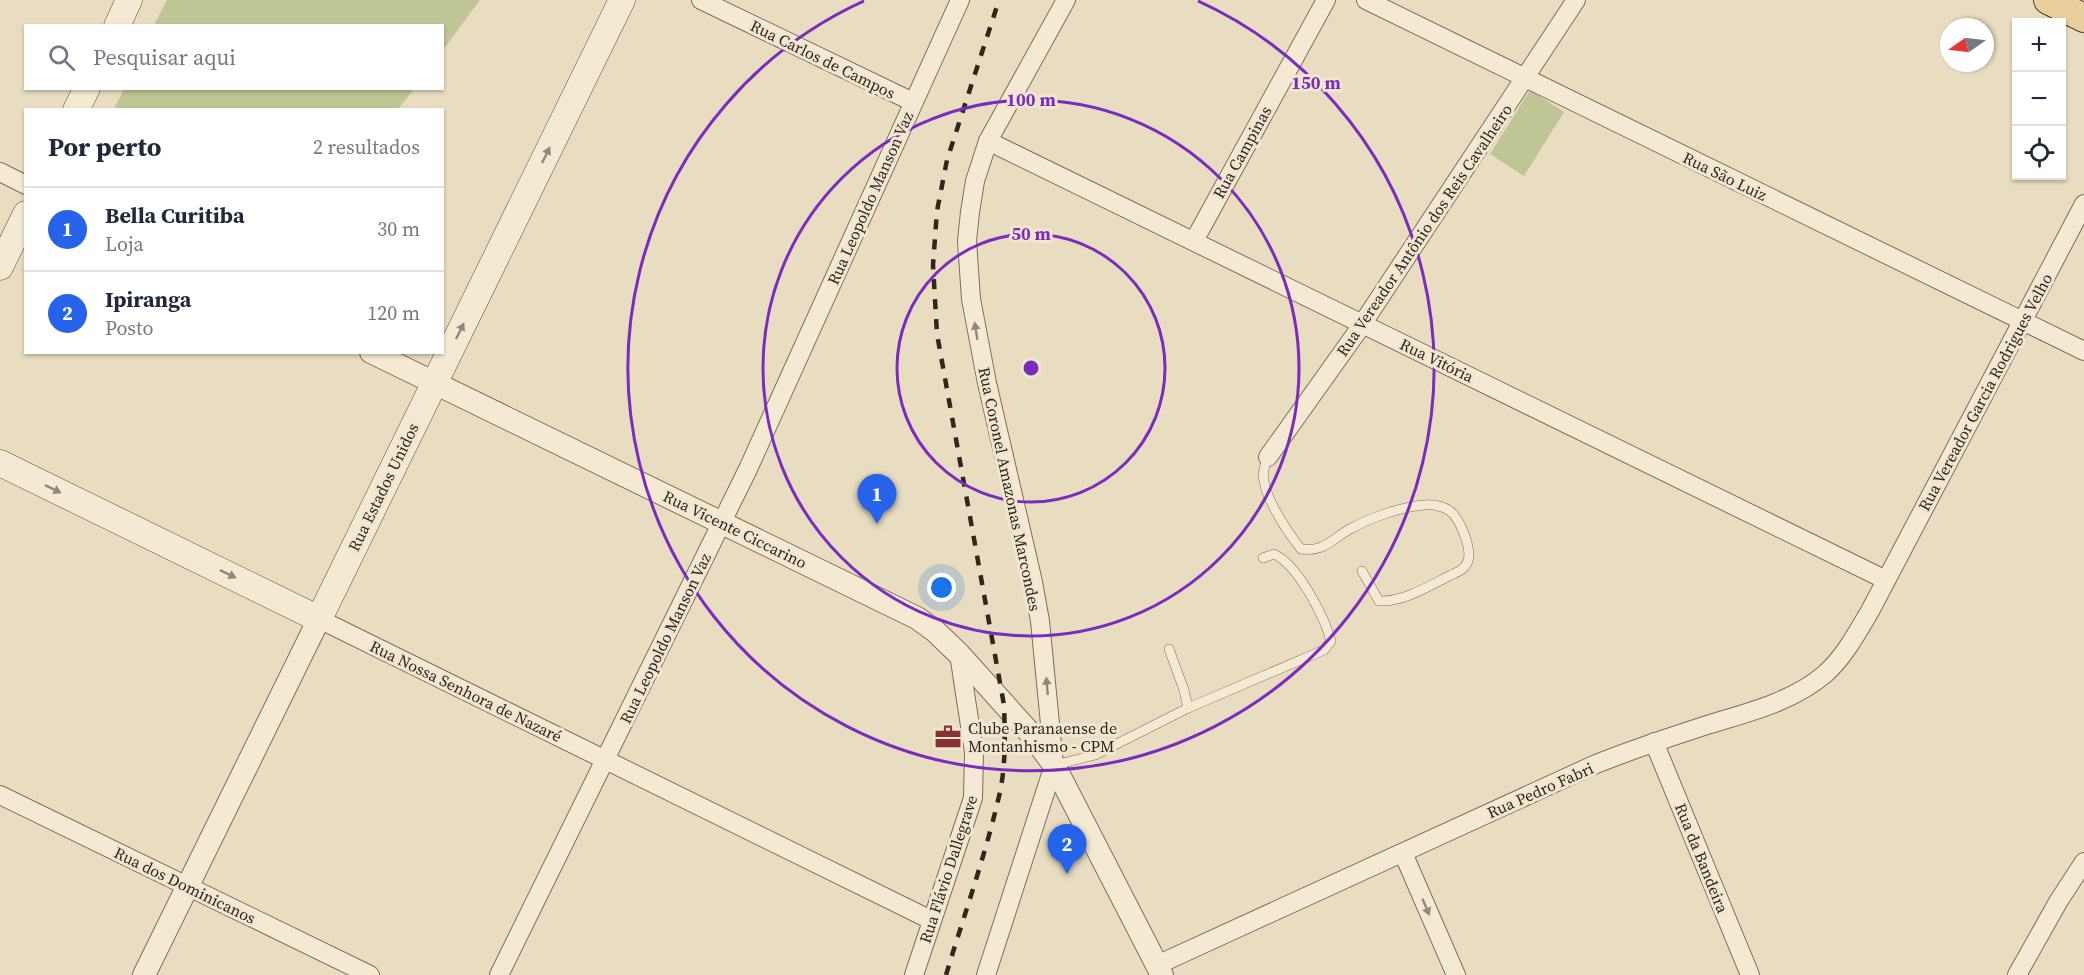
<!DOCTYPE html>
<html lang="pt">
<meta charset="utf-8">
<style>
:root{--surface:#fff;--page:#f2f2f3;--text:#1f2937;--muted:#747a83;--line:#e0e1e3;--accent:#2563eb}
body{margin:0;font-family:"Source Serif 4",serif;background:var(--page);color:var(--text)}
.controls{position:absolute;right:18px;top:18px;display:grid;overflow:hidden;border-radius:0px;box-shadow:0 2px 4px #0004}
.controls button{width:54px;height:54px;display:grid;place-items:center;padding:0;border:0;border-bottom:2px solid var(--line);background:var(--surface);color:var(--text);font:30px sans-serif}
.compass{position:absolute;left:1940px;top:18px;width:54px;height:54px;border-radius:50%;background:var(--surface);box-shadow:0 2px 4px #0004;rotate:256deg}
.you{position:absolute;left:942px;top:588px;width:21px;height:21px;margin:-15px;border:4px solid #fff;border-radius:50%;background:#1a73e8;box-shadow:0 0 0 9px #1a73e833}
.badge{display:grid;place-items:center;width:39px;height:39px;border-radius:50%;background:var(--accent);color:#fff;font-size:20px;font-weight:700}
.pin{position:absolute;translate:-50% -50px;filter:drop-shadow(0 2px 3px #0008)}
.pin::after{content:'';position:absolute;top:32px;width:21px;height:18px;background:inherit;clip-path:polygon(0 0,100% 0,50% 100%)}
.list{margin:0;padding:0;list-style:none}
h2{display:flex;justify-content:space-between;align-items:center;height:78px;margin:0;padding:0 24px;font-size:26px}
h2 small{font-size:20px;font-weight:400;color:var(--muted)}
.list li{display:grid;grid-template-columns:39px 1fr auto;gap:18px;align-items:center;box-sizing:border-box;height:84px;padding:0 24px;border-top:2px solid var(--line)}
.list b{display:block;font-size:22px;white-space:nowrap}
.list p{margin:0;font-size:20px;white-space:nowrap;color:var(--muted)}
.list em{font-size:20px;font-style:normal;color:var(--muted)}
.icon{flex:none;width:33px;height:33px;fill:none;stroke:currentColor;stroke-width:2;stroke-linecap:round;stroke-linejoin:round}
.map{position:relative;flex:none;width:2084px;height:975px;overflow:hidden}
.search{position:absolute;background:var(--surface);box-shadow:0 2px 4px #0004;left:24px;top:24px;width:420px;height:66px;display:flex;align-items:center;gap:15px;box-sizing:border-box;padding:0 21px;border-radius:0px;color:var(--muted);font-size:22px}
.panel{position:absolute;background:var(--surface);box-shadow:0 2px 4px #0004;left:24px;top:108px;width:420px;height:246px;border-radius:0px}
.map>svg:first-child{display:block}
.green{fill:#c0c596}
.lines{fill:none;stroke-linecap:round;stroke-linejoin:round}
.service-casing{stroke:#806e5a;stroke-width:10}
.minor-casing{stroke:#806e5a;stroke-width:20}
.tertiary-casing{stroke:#806e5a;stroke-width:24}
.secondary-casing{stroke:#614f3e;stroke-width:27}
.primary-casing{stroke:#4e3d2f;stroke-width:30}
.service{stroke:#f4ead3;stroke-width:9}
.minor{stroke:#f4ead3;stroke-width:18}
.tertiary{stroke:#f4ead3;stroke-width:22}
.secondary{stroke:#f4ead3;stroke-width:26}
.primary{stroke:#e8cf9c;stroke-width:28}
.rail{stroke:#31261d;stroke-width:4.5;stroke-dasharray:10 10;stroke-linecap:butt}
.oneway{fill:#928878}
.ring{fill:none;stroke:#7b2cbf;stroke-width:3}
.labels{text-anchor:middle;stroke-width:6;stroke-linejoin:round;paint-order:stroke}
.street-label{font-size:16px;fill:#31261d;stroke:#f1e7d0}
.poi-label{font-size:16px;fill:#31261d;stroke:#f1e7d0;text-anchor:start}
.centre{fill:#7b2cbf;stroke:#f1e7d0;stroke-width:3}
.ring-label{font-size:18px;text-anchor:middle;font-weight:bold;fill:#7b2cbf;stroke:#f1e7d0;stroke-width:6;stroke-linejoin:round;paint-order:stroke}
</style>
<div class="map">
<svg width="2084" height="975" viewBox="0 0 2084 975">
<rect width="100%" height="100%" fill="#e8dcc1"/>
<g class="green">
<path d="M167,0H480L443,50L442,26L154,25Z"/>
<path d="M124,89V88L414,89L398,109H114Z"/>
<path d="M1530,90L1564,112L1524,176L1490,154Z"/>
</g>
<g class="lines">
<g class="service-casing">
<g id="service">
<path d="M1268,457C1265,465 1262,472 1264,481C1267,501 1288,533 1301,549C1325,552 1330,540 1350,529C1370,518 1400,507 1424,505C1432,504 1443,506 1450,511C1460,519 1472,548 1468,561C1465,569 1458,572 1451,575C1429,586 1404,602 1379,601L1362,571"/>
<path d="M1188,708L1324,650L1331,641C1324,616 1298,565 1274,554L1263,558"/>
<path d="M1055,765L1095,755L1188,708L1184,690L1169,649"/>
</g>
</g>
<g class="minor-casing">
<g id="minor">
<path d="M701,0L913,102"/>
<path d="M1366,0L2084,351"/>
<path d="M988,141L1886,580"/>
<path d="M0,172L26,185"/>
<path d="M1194,241L1326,0"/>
<path d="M1268,457L1357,332L1576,0"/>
<path d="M319,619L931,920"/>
<path d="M1654,742L1750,975"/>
<path d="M0,795L370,975"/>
<path d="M1403,853L1456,975"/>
<path d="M1157,965L1596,764C1631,750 1667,738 1704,726C1745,713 1791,703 1825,674C1844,657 1857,633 1870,611L2084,204"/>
<path d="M499,975L748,469L960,0"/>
<path d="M914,975L973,798L974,752L959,654"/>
<path d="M986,975L1054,765L1040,621L1033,582L987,383L971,299L967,241L970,212L975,181L988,141L1066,0"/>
<path d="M2017,975L2058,902L2084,862"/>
</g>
</g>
<g class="tertiary-casing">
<g id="tertiary">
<path d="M371,352L917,618L935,631L959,654L1031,734L1054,765L1162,975"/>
<path d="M144,975L319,619"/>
</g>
</g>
<g class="secondary-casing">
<g id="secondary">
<path d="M117,26L129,0"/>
<path d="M76,110L87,88"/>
<path d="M0,267L26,214"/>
<path d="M0,463L319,619L622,0"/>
</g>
</g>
<g class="primary-casing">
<path id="primary" d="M2048,0L2084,18"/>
</g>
<use href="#service" class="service"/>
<use href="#minor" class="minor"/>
<use href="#tertiary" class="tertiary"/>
<use href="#secondary" class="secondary"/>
<use href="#primary" class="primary"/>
<path class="rail" d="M946,975C964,915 986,854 1000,792C1006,763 1005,734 1004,705L937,334L933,265L937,211L947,160L999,0"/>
</g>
<defs><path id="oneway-solid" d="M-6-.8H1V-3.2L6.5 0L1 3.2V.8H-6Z" transform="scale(1.5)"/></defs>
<g class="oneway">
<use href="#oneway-solid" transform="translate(546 155) rotate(-64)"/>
<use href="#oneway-solid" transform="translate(460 331) rotate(-64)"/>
<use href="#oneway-solid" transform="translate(976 331) rotate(-99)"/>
<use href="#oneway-solid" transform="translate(53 489) rotate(26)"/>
<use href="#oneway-solid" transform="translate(228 574) rotate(26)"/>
<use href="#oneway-solid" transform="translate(1047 686) rotate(-95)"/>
<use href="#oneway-solid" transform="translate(1426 907) rotate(67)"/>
</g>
<g class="ring">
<circle cx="1031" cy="368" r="134"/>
<circle cx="1031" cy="368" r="268"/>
<path d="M1198 1A403 403 0 1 1 864 1"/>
</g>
<defs>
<g id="office-bare" transform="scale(2.07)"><path d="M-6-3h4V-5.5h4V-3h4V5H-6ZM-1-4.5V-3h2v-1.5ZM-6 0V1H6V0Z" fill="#883133" stroke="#f1e7d0" stroke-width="2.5" paint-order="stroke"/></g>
</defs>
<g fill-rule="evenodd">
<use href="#office-bare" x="948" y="737"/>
</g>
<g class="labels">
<g class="street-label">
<text transform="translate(823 59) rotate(26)" y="6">Rua Carlos de Campos</text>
<text transform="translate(1242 152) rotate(-61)" y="6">Rua Campinas</text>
<text transform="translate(1725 176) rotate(26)" y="6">Rua São Luiz</text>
<text transform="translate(870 198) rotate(-66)" y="6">Rua Leopoldo Manson Vaz</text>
<text transform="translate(1424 230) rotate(-56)" y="6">Rua Vereador Antônio dos Reis Cavalheiro</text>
<text transform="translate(1437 360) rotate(26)" y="6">Rua Vitória</text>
<text transform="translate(1985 392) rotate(-62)" y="6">Rua Vereador Garcia Rodrigues Velho</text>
<text transform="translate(383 487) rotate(-64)" y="6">Rua Estados Unidos</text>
<text transform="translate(1010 489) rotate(78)" y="6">Rua Coronel Amazonas Marcondes</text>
<text transform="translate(735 529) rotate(26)" y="6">Rua Vicente Ciccarino</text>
<text transform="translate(665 638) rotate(-64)" y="6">Rua Leopoldo Manson Vaz</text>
<text transform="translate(466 691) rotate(26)" y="6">Rua Nossa Senhora de Nazaré</text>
<text transform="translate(1540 790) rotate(-24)" y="6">Rua Pedro Fabri</text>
<text transform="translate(1702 858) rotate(68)" y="6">Rua da Bandeira</text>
<text transform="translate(948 869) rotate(-72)" y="6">Rua Flávio Dallegrave</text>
<text transform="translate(185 885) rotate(26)" y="6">Rua dos Dominicanos</text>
</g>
<g class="poi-label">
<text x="968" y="734">Clube Paranaense de<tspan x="968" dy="18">Montanhismo - CPM</tspan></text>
</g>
</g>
<circle cx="1031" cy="368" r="9" class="centre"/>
<g class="ring-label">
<text x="1316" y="89">150 m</text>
<text x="1031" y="106">100 m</text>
<text x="1031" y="240">50 m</text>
</g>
</svg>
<div class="controls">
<button>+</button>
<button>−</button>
<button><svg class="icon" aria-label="locate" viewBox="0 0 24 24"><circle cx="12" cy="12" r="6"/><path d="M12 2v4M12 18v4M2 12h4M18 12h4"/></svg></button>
</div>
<svg class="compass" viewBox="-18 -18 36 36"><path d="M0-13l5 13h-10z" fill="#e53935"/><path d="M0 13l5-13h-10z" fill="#747a83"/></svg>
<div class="you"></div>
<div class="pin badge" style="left:877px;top:524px">1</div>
<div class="pin badge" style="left:1067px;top:874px">2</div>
<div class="search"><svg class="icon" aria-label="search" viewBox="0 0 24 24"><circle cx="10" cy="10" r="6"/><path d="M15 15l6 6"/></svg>Pesquisar aqui</div>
<section class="panel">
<h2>Por perto<small>2 resultados</small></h2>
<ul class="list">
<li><span class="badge">1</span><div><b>Bella Curitiba</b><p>Loja</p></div><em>30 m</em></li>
<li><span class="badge">2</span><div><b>Ipiranga</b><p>Posto</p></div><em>120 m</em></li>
</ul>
</section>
</div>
